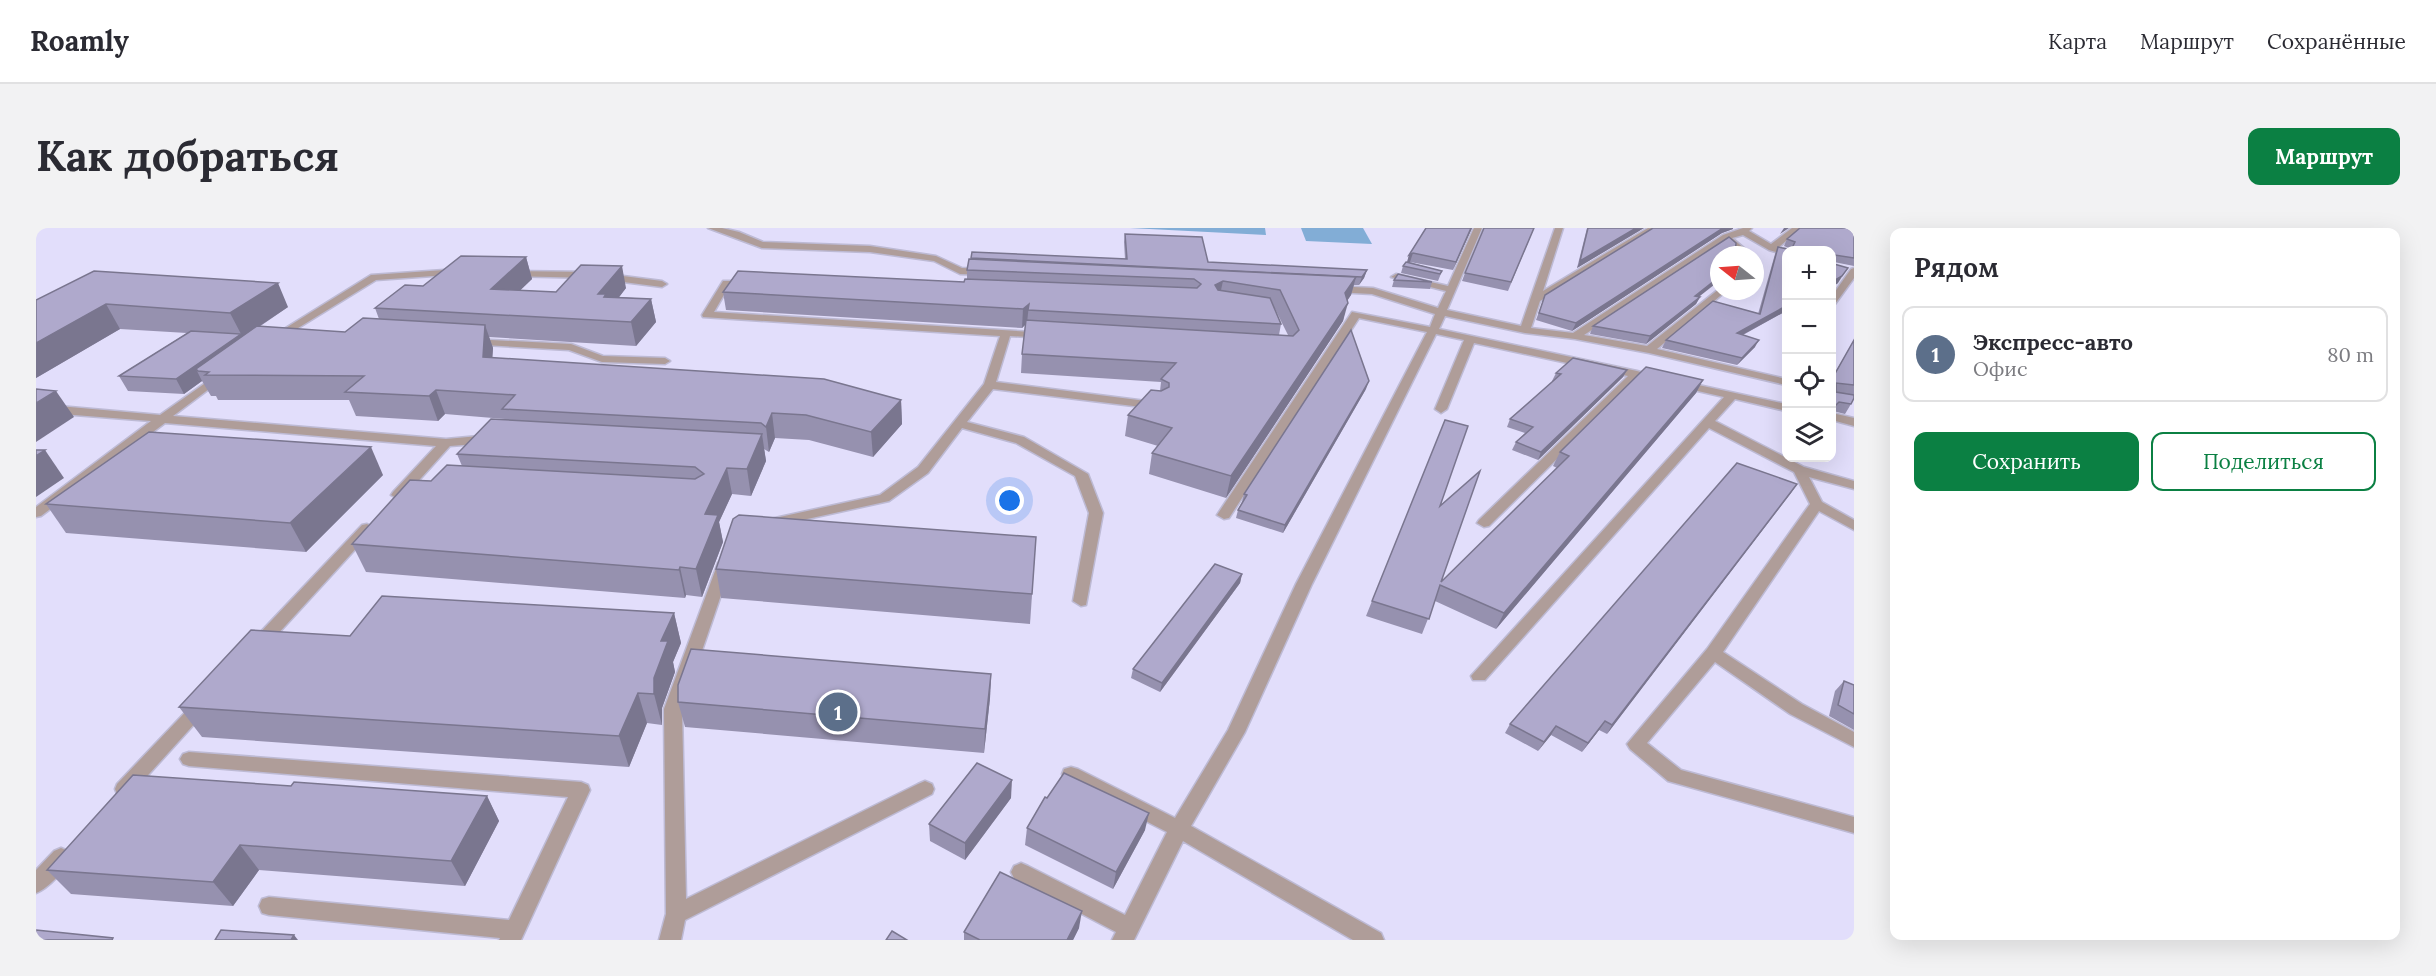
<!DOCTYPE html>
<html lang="ru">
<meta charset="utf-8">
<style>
:root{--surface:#fff;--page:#f2f2f3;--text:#2b2b33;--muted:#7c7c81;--line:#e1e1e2;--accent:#0b8043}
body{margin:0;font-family:Lora,serif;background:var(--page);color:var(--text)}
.controls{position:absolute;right:18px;top:18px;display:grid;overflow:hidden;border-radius:12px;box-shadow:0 6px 24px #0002}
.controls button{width:54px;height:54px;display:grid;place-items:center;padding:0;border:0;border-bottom:2px solid var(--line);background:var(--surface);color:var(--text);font:30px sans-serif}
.compass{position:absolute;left:1674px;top:18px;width:54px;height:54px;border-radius:50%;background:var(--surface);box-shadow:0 6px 24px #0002;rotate:287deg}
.you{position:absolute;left:974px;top:273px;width:21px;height:21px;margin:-15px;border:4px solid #fff;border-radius:50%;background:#1a73e8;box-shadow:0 0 0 9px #1a73e833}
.badge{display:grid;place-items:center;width:39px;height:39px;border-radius:50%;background:var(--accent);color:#fff;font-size:20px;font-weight:700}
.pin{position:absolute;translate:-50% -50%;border:3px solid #fff;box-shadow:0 2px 6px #0006}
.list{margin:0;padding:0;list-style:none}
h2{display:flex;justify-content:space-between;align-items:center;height:78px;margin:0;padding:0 24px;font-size:26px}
h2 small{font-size:20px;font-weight:400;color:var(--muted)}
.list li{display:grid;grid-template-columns:39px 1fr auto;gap:18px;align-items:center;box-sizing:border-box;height:96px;margin:0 12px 12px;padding:0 12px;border:2px solid var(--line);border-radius:12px}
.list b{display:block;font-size:22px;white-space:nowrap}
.list p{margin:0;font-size:20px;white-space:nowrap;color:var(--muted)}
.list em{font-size:20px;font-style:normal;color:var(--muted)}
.actions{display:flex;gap:12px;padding:18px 24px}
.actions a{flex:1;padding:14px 0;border:2px solid var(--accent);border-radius:12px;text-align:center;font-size:21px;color:var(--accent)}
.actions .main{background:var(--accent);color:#fff}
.icon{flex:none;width:33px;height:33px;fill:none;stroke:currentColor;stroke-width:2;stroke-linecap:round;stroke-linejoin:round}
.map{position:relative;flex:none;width:1818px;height:712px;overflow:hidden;border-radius:12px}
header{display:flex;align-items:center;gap:36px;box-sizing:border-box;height:84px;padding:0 30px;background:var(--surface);border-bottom:2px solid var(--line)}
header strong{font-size:28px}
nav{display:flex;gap:33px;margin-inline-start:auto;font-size:21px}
.intro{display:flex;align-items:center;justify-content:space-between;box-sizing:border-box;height:144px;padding:0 36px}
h1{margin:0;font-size:42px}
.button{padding:15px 27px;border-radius:12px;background:var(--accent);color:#fff;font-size:21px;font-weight:700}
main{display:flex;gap:36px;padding:0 36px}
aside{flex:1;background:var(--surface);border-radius:12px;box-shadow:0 6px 24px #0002}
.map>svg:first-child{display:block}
.water{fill:#82add6}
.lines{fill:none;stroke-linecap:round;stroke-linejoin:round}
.minor-casing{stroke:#bdbad4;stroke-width:3}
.minor{fill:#af9d99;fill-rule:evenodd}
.wall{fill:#9691af;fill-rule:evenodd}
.shaded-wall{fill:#7a768f}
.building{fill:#afa9cc;stroke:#7a768f;stroke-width:1.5}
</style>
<header>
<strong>Roamly</strong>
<nav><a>Карта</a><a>Маршрут</a><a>Сохранённые</a></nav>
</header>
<div class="intro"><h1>Как добраться</h1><a class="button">Маршрут</a></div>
<main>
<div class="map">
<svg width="1818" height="712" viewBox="0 0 1818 712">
<rect width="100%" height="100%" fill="#e2defb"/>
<g class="water">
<path d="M1094,0H1229L1230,7Z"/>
<path d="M1265,0H1327L1336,16L1270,13Z"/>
</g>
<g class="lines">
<g class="minor-casing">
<g id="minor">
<path d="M672,0H686L703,4L727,14L834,18L900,28L926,40L951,41L956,44L951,47L924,46L898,33L834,24L726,20Z"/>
<path d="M1438,0H1446L1411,82L1485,98L1519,0H1527L1507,63L1612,0H1622L1504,73L1495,100L1537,105L1687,7L1707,0H1716L1713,3L1735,16L1756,0H1765L1743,19L1753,22H1750V27L1733,22L1707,7L1696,10L1716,27H1706L1690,13L1548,107L1611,118L1683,61V63H1690L1621,121L1750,151V157L1613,125L1539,111L1489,105L1409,88L1403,101L1601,143L1627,151L1621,154L1603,150L1453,298L1448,299L1441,295L1443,292L1592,148L1438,115L1411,181L1405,185L1399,181L1428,112L1400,106L1276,356L1209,504L1155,598L1345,705L1348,712H1317L1147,613L1098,712H1076L1080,704L978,650L975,644L978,638L985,635L992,638L1089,687L1131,604L1028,551L1026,546L1028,541L1035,539L1042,541L1139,590L1192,502L1260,356L1391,104L1323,90L1193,290L1188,291L1181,287L1316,84L1394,99L1399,86L1336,66L1299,64L1294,61L1299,58L1337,60L1402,80L1410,63L1355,49L1360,46L1412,58Z"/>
<path d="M1818,40V50L1799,76L1796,77V68L1815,41Z"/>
<path d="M423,41L428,44L426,46L340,52L241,113L232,111L335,47Z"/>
<path d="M474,43L556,44L626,53L631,56L626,59L556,50L471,48L469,46Z"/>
<path d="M687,53H712L717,56L712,59L693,58L678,84L1012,105L1013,107L1008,110L974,108L960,154L1126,175V179L1122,181L957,161L931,194L988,209L1052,246L1067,285L1050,377L1045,378L1037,373L1053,285L1039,248L980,215L926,200L892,245L853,273L735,299L730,298L728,295L730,292L844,267L882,239L948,156L964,108L667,89L666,87Z"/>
<path d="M436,111L535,116L567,128L629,130L634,133L629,136L566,134L533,122L432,116L431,114Z"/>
<path d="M185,144L191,147L189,149L137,188L410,211L454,207L460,211L454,215L414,218L367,270L362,271L355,267L357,264L400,218L129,195L5,288L0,289V279L115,193L0,184V176L124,187Z"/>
<path d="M1644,153L1750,176V183L1699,171L1679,193L1768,239L1818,253V261L1773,249L1786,274L1818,292V302L1783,283L1687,424L1766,476L1818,504V519L1754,486L1679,434L1611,515L1645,542L1818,589V605L1632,553L1594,521L1591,516L1671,421L1774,276L1758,244L1673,200L1449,452H1437L1435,448L1688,169L1640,158L1638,156Z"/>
<path d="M1796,185L1818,190V198L1796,192Z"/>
<path d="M331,296L338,300L336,303L229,420H217L215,416L217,412L326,297Z"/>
<path d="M689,330L696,335L646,481L650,671L882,556L889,553L896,556L898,561L896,566L649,692L645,712H623L630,686L628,481L682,335Z"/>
<path d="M165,472L171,474L174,478L171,482L95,566L88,569L81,566L79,561L81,556L159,474Z"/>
<path d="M153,524L545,554L552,557L554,562L485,712H463L464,710L233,687L226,685L223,678L226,671L233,669L473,692L532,569L153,538L147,536L144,531L147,526Z"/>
<path d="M25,620L32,623L35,629C29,642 13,660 0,665V642L18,623Z"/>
</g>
</g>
<use href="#minor" class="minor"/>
</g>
<g class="wall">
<path d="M1390,0H1436L1417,42L1374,34H1373L1406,43L1402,53L1365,45L1367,38L1371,34L1373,27Z"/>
<path d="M1498,0L1472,63L1426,53L1429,45Z"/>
<path d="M1551,0H1608L1541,40Z"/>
<path d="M1617,0H1697V1L1686,5L1536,103L1500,92L1509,67Z"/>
<path d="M1818,0V38L1798,34L1802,55L1796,59V22H1750V83L1707,107L1719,119L1701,137L1626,120L1630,112L1722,86L1739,26L1742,19L1754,22L1755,21L1748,18L1751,11Z"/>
<path d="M1089,6L1172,34L1331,42L1328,50L1323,57H1318L1315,67L1311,73L1307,93L1190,270L1113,246L1116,225L1122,218L1089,208L1092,187L1124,163L1125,154L985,145L986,126L990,96L986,100L690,82L687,64L928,54L931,51V42L935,31L936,24L1089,31L1088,14ZM1238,81H1239L1252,107H1243L1245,96Z"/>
<path d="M490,29L496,51L484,62L520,64L590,60L583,69L615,71L620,94L600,118L453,109L457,120L456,130L865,172L866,196L837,229L773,212L739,210L733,224L728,221L730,233L715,268L696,266L683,294L687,314L666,369L650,367L649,370L330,344L316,316L395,253L426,238L421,226L470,192L469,191L409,186L402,193L320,188L313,172H182L180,168H175L166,153L148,166L92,163L83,148L151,105L84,101L0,150V72L252,79L223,99L309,104L343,91L339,80L387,58Z"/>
<path d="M1358,52L1396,54L1394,61L1356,59Z"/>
<path d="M1662,69H1664L1660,76L1610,116L1554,106L1557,98Z"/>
<path d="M1818,112V167L1815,176L1809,186L1797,183L1796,184V150Z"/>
<path d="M1591,142L1587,149L1502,232L1476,222L1480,214L1489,205L1471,199L1474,191L1518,153H1516L1520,145Z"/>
<path d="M1667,152L1660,165L1460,401L1399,373L1386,406L1330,388L1336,373L1404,278L1405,354L1521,240L1517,238L1524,224Z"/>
<path d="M1330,161L1247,305L1200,290L1202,282L1206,274L1208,266Z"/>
<path d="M347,247L270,324L30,305L10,276Z"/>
<path d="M1761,256L1571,506L1563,502L1546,524L1515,507L1502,523L1469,505L1474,496Z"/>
<path d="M1000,309L994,396L685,370L680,341Z"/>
<path d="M1206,346L1204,355L1124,464L1095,450L1097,441Z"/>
<path d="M638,385L645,415L637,434L639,444L626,480V497L611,495L593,539L166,509L143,479L314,408Z"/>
<path d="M955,446L954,470L948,525L649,499L642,474Z"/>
<path d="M1808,453L1818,457V502L1793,488L1799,463Z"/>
<path d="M255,558L451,568L463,593L429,658L223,642L197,678L35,666L11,642Z"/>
<path d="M975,570L929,632L894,613L893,596Z"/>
<path d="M991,600L1109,602L1077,661L989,617Z"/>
<path d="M1043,700L1037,712H928V704Z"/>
</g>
<g class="shaded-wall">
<path d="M1435,0H1436L1417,42L1420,34Z"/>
<path d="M1600,0H1608L1541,40L1544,33Z"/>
<path d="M1687,0H1697V1L1686,5L1536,103L1540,95Z"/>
<path d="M1748,0H1753L1744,6Z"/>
<path d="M1377,25L1374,34L1371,35L1373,27Z"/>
<path d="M490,29L496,51L462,84L455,61Z"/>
<path d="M586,38L590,60L574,81L562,66Z"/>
<path d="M1331,42L1328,50L1323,57L1326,49Z"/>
<path d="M1807,47L1802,55L1796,59V54Z"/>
<path d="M1320,49L1315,67L1304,83L1309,65Z"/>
<path d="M1683,49V53L1655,75L1659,68Z"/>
<path d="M1187,53L1183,71L1179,57Z"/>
<path d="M242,55L252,79L207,109L173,144L160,141L166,153L148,166L140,151L205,106L194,85Z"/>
<path d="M1664,69L1660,76L1610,116L1614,108Z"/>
<path d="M615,71L620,94L600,118L595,94Z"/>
<path d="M1312,75L1307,93L1190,270L1195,248Z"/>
<path d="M70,76L84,101L0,150V115Z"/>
<path d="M993,76L991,95L986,100L987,81Z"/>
<path d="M1750,78V83L1697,112L1701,105Z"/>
<path d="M449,97L457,120L455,153L447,129Z"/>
<path d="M1723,112L1719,119L1701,137L1706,130Z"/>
<path d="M1591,142L1587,149L1502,232L1505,224Z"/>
<path d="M1667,152L1660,165L1460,401L1468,385Z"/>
<path d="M1333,153L1330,161L1247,305L1249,297Z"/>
<path d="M400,162L409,186L402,193L393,168Z"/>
<path d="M20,163L38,189L0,214V175Z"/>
<path d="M865,172L866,196L837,229L835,204Z"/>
<path d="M736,185L739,210L733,224L730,199Z"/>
<path d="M726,206L730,233L715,268L711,241Z"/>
<path d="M335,219L347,247L270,324L254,295Z"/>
<path d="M9,222L28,250L0,269V228Z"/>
<path d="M691,240L696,266L683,294L687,314L666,369L660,341L669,286Z"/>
<path d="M1761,256L1755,265L1571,506L1576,497Z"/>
<path d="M644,339L650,367L649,370L643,342Z"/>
<path d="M1206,346L1204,355L1124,464L1126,455Z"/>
<path d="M638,385L645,415L637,434L639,444L626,480V497L618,466V450L625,413Z"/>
<path d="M955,446L954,470L948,525L949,501Z"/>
<path d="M602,465L611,495L593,539L583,508Z"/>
<path d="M1569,493L1563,502L1546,524L1552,515Z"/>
<path d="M1520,498L1515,507L1502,523L1508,514Z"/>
<path d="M976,552L975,570L929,632V615Z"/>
<path d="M451,568L463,593L429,658L415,633Z"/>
<path d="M1113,585L1109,602L1077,661L1080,644Z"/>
<path d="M204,617L223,642L197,678L177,654Z"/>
<path d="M1046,683L1043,700L1037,712H1031Z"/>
<path d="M258,707L262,712H255Z"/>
</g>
<g class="building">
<path d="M1390,0H1435L1420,34L1377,25L1373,27Z"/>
<path d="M1448,0H1498L1475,54L1429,45Z"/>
<path d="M1552,0H1600L1544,33Z"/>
<path d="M1617,0H1687L1540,95L1503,85L1509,67Z"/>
<path d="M1764,0H1818V30L1799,27L1798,36L1812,40L1806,48L1796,54V22H1750V78L1701,105L1723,112L1706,130L1630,112L1677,73L1724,86L1742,19L1755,22L1759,14L1751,11Z"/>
<path d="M1089,6L1166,9L1172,34L1331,42L1326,49L935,30L936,24L1091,31Z"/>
<path d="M1693,9L1700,15L1699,27H1683V49L1659,68L1664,69L1614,108L1557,98Z"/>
<path d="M425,28L490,29L455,61L520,64L545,37L586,38L562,66H570L568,69L615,71L595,94L339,80L369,57L387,58Z"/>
<path d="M933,31L1320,49L1309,65L1312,75L1195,248L1116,225L1136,200L1092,187L1115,162L1125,163L1133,159V155L1125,151L1140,135L986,126L990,92L1257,108L1263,102L1244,62L1187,53L1179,57L1182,62L1234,70L1245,96L992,82L993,76L987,81L687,64L702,43L928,54L929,51L1161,60L1165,56L1158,51L931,42Z"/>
<path d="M1370,34L1406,43L1404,46L1367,38Z"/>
<path d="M58,43L242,55L194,85L70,76L0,115V72Z"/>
<path d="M1362,46L1396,54L1358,52Z"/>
<path d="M327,90L449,97L447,129L788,151L865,172L835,204L770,187L736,185L730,199L725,195L466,181L479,167L400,162L393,168L309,164L328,148L169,147L173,144L162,143L160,141L221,98L309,104Z"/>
<path d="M1315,102L1333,153L1249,297L1202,282L1211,267L1208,266Z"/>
<path d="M155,103L205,106L140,151L83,148Z"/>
<path d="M1818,112V157L1800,155V164L1818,167V170L1815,176L1803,174L1800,177L1796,176V151Z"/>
<path d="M1537,130L1591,142L1505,224L1480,214L1497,199L1474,191L1525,146L1520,145Z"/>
<path d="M1610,139L1667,152L1468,385L1404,357L1393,391L1336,373L1409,192L1432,198L1404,278L1444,243L1405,354L1533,228L1524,224Z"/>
<path d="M0,161L20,163L0,175Z"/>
<path d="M455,191L726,206L711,241L691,240L669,286L682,287L660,341L644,339L643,342L316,316L374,252L395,253L411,237L659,251L668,246L659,239L421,226Z"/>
<path d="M113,204L335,219L254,295L10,276Z"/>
<path d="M0,222H9L0,228Z"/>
<path d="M1701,235L1761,256L1576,497L1569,493L1552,515L1520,498L1508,514L1474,496Z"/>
<path d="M703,287L1000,309L996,366L680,341L697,291Z"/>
<path d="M1179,336L1206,346L1126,455L1097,441Z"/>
<path d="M346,368L638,385L625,413H632L618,450V466L602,465L583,508L143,479L215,402L314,408Z"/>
<path d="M655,421L955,446L949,501L642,474V457Z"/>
<path d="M1808,453L1818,457V486L1802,477Z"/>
<path d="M941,535L976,552L929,615L893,596Z"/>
<path d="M1028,545L1113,585L1080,644L991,600L1009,569L1011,570Z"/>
<path d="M97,547L255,558L258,554L451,568L415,633L204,617L177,654L11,642Z"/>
<path d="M964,644L1046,683L1031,712H944L928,704Z"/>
<path d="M0,702L77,710L76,712H0Z"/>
<path d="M185,702L258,707L255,712H179Z"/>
<path d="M856,703L871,712H850Z"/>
</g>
</svg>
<div class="controls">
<button>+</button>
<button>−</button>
<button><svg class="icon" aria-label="locate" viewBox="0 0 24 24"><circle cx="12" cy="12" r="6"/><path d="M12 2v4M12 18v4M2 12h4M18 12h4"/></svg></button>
<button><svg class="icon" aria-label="layers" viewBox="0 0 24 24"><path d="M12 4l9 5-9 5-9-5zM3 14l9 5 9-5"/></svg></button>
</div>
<svg class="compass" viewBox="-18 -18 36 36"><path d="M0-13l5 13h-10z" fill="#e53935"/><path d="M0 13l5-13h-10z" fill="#7c7c81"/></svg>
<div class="you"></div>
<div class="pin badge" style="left:802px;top:484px;background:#5c6f8a">1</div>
</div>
<aside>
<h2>Рядом<small></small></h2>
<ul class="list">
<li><span class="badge" style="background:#5c6f8a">1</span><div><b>Экспресс-авто</b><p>Офис</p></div><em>80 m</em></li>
</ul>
<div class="actions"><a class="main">Сохранить</a><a>Поделиться</a></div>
</aside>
</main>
